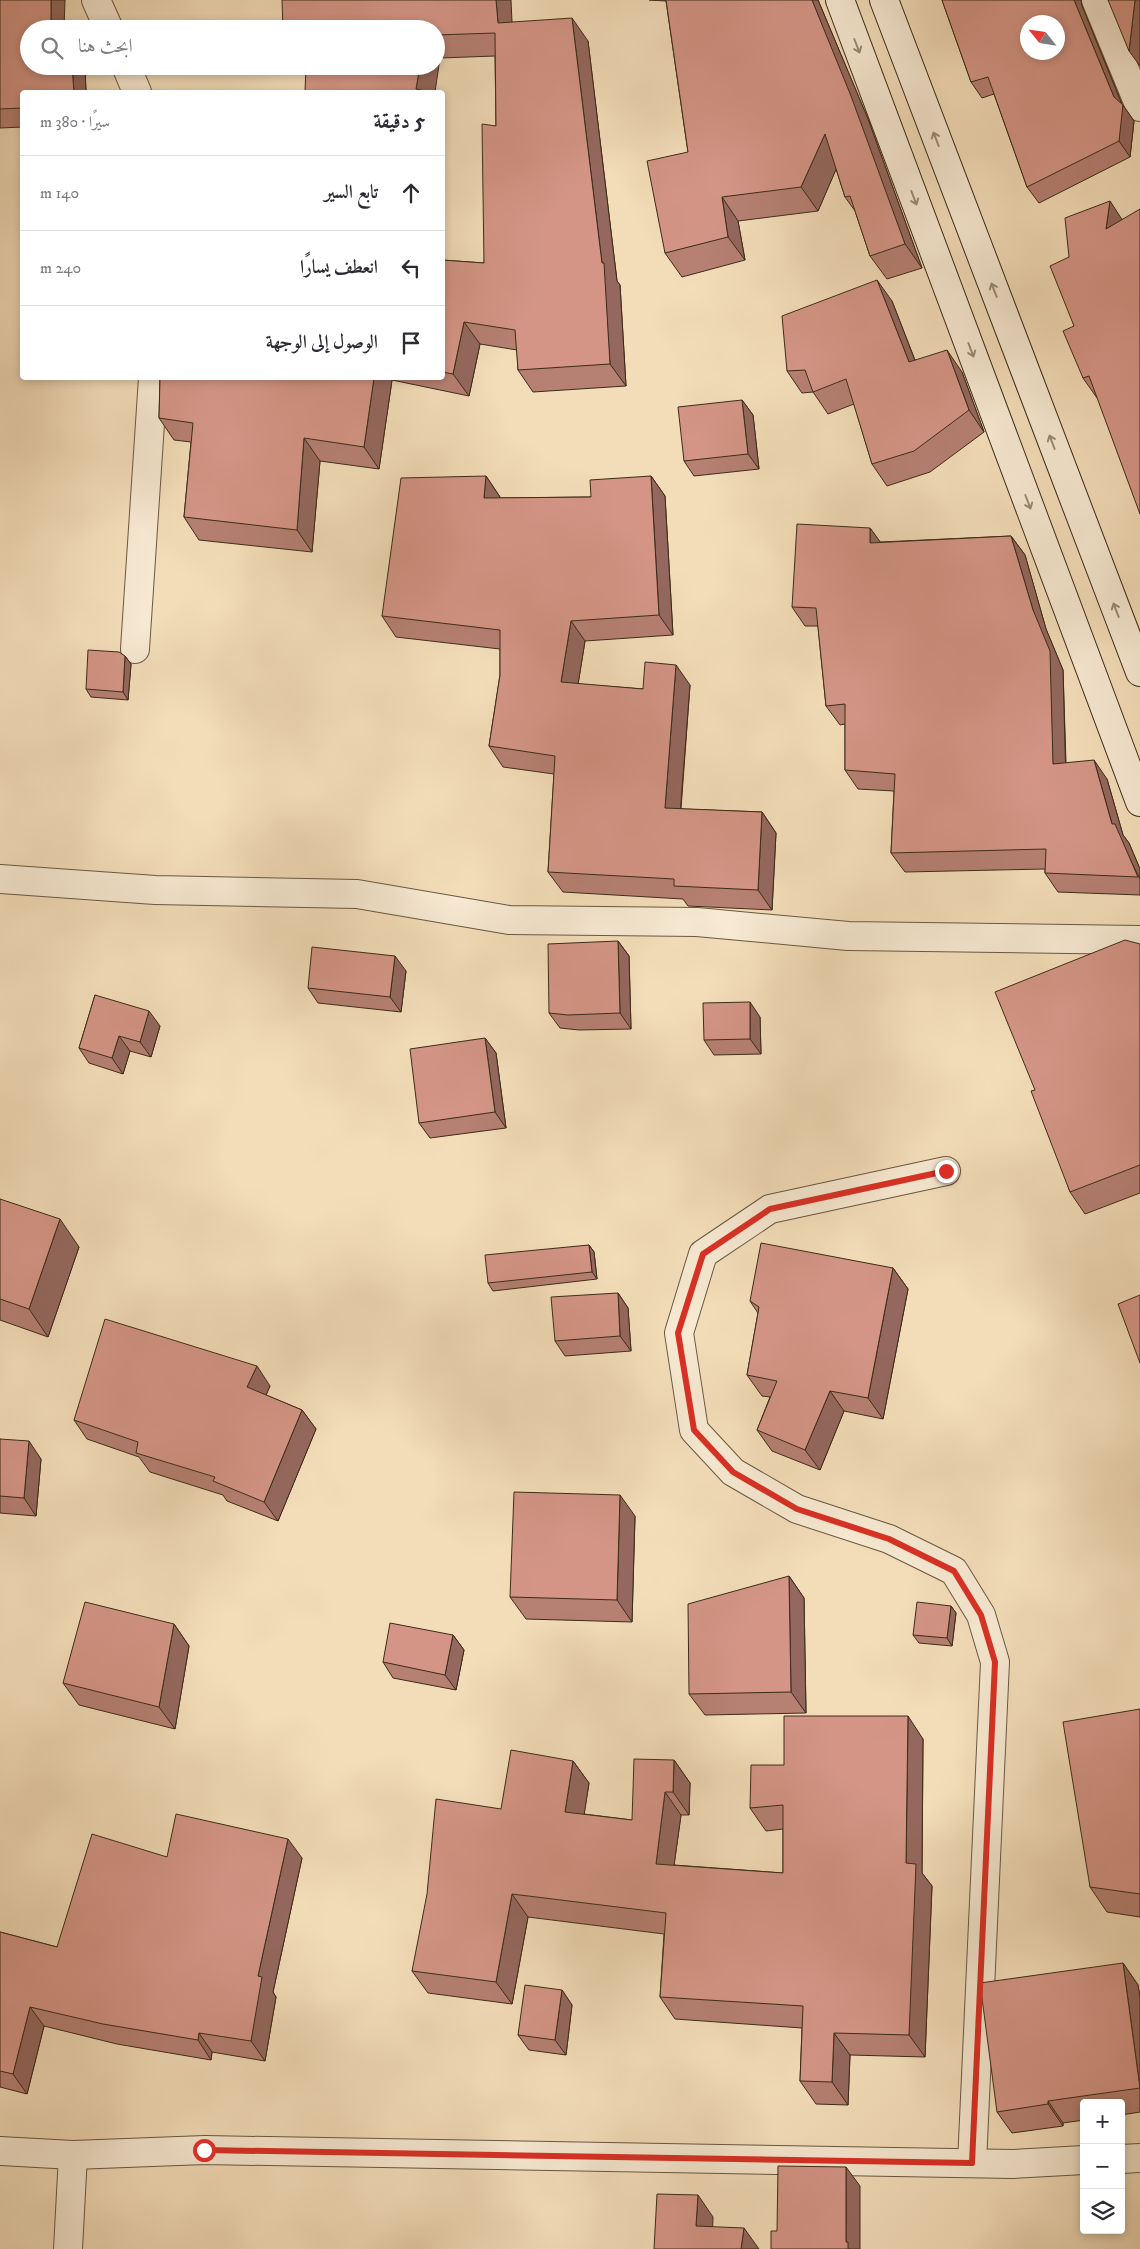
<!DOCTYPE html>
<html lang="ar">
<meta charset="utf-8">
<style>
:root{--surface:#fff;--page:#f2f2f3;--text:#2b2b33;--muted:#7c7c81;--line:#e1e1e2}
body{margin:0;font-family:"IM FELL DW Pica",Amiri,serif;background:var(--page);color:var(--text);direction:rtl}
.controls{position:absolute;right:15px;bottom:15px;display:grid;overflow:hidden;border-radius:5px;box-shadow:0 2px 8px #0003}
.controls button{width:45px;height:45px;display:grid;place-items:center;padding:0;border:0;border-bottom:1px solid var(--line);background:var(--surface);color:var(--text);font:25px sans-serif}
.compass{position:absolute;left:1020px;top:15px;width:45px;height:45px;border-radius:50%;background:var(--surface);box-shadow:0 2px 8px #0003;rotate:300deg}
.stop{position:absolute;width:15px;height:15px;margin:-11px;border:4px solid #d93025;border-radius:50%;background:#fff}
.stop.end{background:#d93025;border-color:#fff;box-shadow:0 1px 5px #0008}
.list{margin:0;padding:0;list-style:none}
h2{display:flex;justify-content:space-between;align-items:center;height:65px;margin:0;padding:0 20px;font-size:21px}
h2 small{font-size:16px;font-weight:400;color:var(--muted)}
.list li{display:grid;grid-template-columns:32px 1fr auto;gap:15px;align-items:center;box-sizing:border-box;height:75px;padding:0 20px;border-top:1px solid var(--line)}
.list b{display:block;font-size:19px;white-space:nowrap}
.list em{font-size:16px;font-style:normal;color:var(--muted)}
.icon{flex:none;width:28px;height:28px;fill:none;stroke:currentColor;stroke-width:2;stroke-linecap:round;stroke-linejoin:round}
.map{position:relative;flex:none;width:1140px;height:2249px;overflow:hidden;direction:ltr}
.search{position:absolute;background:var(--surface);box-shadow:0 2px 8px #0003;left:20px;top:20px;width:425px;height:55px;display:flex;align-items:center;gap:12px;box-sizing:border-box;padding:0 18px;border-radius:28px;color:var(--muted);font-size:19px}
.panel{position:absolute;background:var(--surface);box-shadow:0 2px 8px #0003;left:20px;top:90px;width:425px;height:290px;border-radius:5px;direction:rtl}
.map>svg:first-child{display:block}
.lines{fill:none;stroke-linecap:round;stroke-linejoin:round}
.street-casing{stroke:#6a5840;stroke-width:30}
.secondary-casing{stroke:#3c2b17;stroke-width:30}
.street{stroke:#f7e9d2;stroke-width:28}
.secondary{stroke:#f7e9d2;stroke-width:28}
.wall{fill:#b68073;stroke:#3c2b17}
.shaded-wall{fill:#94685e;stroke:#3c2b17}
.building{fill:#d49586;stroke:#3c2b17;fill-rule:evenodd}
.oneway{stroke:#9a8a74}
.route{stroke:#d93025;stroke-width:6}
</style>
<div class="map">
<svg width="1140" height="2249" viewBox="0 0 1140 2249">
<rect width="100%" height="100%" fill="#f3ddb9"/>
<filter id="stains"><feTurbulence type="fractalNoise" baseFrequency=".004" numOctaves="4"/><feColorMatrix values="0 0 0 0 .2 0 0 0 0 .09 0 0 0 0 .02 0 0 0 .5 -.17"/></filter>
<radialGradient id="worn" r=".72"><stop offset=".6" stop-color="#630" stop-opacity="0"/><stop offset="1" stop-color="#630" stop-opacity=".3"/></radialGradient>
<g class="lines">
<g class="street-casing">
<g id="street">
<path d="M96,0L109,29"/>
<path d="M1096,0L1140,107"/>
<path d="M126,66L137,92"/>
<path d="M135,649L153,378"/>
<path d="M0,879L155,890L357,894L509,920L697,922L848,936L1140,940"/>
<path d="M946,1171L770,1209L703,1254L679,1333L694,1430L733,1472L797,1509L889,1539L954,1571L981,1615L995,1662L972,2163"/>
<path d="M0,2151L73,2155L205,2150L1013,2164L1084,2160"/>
<path d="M1121,2159L1140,2158"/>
<path d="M68,2249L73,2155"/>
</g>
</g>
<g class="secondary-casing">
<g id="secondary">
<path d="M840,0L1140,802"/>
<path d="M884,0L1140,672"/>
</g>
</g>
<use href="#street" class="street"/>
<use href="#secondary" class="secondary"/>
</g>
<g class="wall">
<path d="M0,0L29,29L85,68L86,92H22V127L0,128Z"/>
<path d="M649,0H818L868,119L922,268L887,279L870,256L855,211L845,197L836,169L818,211L738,221L745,260L682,277L665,253L688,152L666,1Z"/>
<path d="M942,0H1081L1082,6L1122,104L1134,121L1130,157L1039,203L1027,187L994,94L982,98L971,82Z"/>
<path d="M512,22L588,41L617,281L620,285L626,386L533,392L518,370L517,350L480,344L469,396L392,380L379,469L320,461L312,552L199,540L184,517L191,442L174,440L159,418L160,378H442V260L484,263L496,126L495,56L440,58L436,66V29Z"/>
<path d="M1123,219L1098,398H1097L1083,378L1074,326L1069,257Z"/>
<path d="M892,301L915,360L962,372L984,432L930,472L887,486L872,464L854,404L828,414L813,392L802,393L787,371Z"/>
<path d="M742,400L753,415L759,469L694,476L684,461Z"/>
<path d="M486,476L500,497V498L591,497L651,476L665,496L673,635L585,641L578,684L643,689L690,685L681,809L762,812L776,833L772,910L688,906L683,899L563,892L548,872L554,774L503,767L489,746L500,675V649L396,637L382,616Z"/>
<path d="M870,528L880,542L1011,536L1025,555L1046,629L1063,670L1066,763L1107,779L1123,835L1129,843L1140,869V895L1058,892L1045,873V869L905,872L891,853L894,791L858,789L845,770V724L840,725L826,706L818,626H805L792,607Z"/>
<path d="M125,656L131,664L128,700L91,697L86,689Z"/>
<path d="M618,941L629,956L631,1029L579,1030L560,1028L549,1013Z"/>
<path d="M1140,944V1193L1085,1214L1070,1192L1035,1090Z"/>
<path d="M406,971L401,1012L318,1003L308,988Z"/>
<path d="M95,995L160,1026L151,1057L130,1051L123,1074L89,1063L79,1048Z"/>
<path d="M760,1017L761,1054L714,1055L704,1040Z"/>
<path d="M485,1038L496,1053L506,1128L430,1138L419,1123Z"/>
<path d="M0,1199L79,1247L48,1337L0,1320Z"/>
<path d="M589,1245L594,1252L597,1279L493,1291L488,1283Z"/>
<path d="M893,1268L908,1289L883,1419L844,1411L820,1470L772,1451L757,1430L770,1397L762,1396L747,1375L758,1313L750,1301Z"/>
<path d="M618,1293L628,1308L631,1351L565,1356L555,1341Z"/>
<path d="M270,1386L266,1395L302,1410L316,1429L278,1521L227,1501L223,1495L150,1472L139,1457L87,1439L74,1420Z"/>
<path d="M0,1439L41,1459L36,1516L0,1513Z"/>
<path d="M635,1516L632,1622L526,1619L510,1597Z"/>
<path d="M789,1576L804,1598L806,1713L705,1715L689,1694Z"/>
<path d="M951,1606L956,1613L952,1646L919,1643L913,1635Z"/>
<path d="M174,1624L189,1646L175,1729L79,1705L63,1683Z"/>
<path d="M453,1635L464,1650L456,1690L393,1678L383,1662Z"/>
<path d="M1140,1709V1917L1107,1912L1090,1887Z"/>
<path d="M923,1739L922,1873L932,1886L925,2057L850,2055L848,2105L816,2104L800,2081L802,2028L675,2019L660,1997L664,1934L528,1917L512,2004L428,1993L412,1971L501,1809L573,1761L589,1783L584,1814L632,1820L674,1760L690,1783L689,1815H681L674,1865L783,1873V1829L766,1831L750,1808L784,1765Z"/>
<path d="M167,1857L302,1858L273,1992L276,1997L265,2061L212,2052L211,2060L117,2044L44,2026L27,2094L0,2087V1932L57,1947Z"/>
<path d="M1123,1963L1138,1985L1140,1997V2112L1121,2115V2103H1084V2120L1063,2123V2126L1012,2133L997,2112Z"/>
<path d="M562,1990L572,2005L566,2055L529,2050L518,2035Z"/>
</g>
<g class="shaded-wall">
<path d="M51,0H65L64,29H51Z"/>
<path d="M496,0H511L513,45L498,23Z"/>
<path d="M812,0H818L868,119L922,268L905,244Z"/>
<path d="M1074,0H1081L1082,6L1123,107V105L1134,121L1130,157L1119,141L1114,97Z"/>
<path d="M1135,0H1140V66L1129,51Z"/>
<path d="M572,18L588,41L617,281L620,285L626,386L610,364L602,263Z"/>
<path d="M436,52L440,58L435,92H419L416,89L420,66H436Z"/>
<path d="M72,66H83L85,68L86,92H74Z"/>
<path d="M825,134L841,158L818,211L801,187Z"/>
<path d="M722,197L738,221L745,260L728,237Z"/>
<path d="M1110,201L1123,221L1106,229Z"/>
<path d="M877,280L892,301L924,384L909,362Z"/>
<path d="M464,322L480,344L469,396L453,374Z"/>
<path d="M947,350L962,372L984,432L969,410Z"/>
<path d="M374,378H390L392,380L379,469L364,447Z"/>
<path d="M742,400L753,415L759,469L748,454Z"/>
<path d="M304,438L320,461L312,552L297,530Z"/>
<path d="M486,476L500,497L498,518L484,498Z"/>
<path d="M651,476L665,496L673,635L659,615Z"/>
<path d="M870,528L884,547L870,543Z"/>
<path d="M1011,536L1025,555L1046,629L1063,670L1066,782L1053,764L1033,610Z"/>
<path d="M571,621L585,641L575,703L561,682Z"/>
<path d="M125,656L131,664L128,700L123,692Z"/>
<path d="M676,665L690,685L679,828L665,808Z"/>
<path d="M1094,760L1107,779L1123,835L1129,843L1140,869V879L1112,824Z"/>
<path d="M762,812L776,833L772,910L758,890Z"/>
<path d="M618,941L629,956L631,1029L620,1013Z"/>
<path d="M395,956L406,971L401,1012L390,997Z"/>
<path d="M750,1002L760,1017L761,1054L750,1039Z"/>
<path d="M149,1011L160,1026L151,1057L140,1042Z"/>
<path d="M119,1036L130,1051L123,1074L112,1058Z"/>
<path d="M485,1038L496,1053L506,1128L495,1112Z"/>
<path d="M60,1219L79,1247L48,1337L29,1309Z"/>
<path d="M589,1245L594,1252L597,1279L592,1272Z"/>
<path d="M893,1268L908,1289L883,1419L868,1398Z"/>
<path d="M618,1293L628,1308L631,1351L620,1336Z"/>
<path d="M257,1366L270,1386L261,1407L247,1387Z"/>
<path d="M830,1391L844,1411L820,1470L805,1450Z"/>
<path d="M302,1410L316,1429L278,1521L264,1502Z"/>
<path d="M29,1441L41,1459L36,1516L24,1498Z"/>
<path d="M620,1495L635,1516L632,1622L617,1600Z"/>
<path d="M789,1576L804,1598L806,1713L791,1692Z"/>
<path d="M951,1606L956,1613L952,1646L947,1638Z"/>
<path d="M174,1624L189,1646L175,1729L159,1707Z"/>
<path d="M453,1635L464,1650L456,1690L445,1675Z"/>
<path d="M908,1716L923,1739L922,1873L932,1886L925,2057L909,2035L906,1863Z"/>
<path d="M674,1760L690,1783L689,1815L673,1792Z"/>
<path d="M573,1761L589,1783L581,1835L565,1812Z"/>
<path d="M665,1792L681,1815L671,1887L656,1864Z"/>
<path d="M288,1839L302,1858L273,1992L276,1997L265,2061L251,2041L258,1976Z"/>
<path d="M512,1894L528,1917L512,2004L496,1982Z"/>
<path d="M1123,1963L1138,1985L1140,1997V2088Z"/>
<path d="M562,1990L572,2005L566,2055L555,2040Z"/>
<path d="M30,2007L44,2026L27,2094L13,2074Z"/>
<path d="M199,2033L212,2052L211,2060L198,2040Z"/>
<path d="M834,2033L850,2055L848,2105L832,2082Z"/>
<path d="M1048,2101L1063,2123V2126L1048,2104Z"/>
<path d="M846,2167L860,2186V2249H848L846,2242Z"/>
<path d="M698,2195L713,2217L712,2247L696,2226Z"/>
<path d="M744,2228L759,2249H741Z"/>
</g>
<g class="building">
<path d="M0,0H51V29H29V66H72L74,92H22V108L0,109Z"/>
<path d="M282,0H496L498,23L572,18L602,263H604L610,364L518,370L515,330L464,322L453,374L442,372V260L484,263L482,124L496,126L495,33L436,35V29H283Z"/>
<path d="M666,0H812L851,96L905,244L870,256L850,196L845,197L825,134L801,187L722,197L728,237L665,253L647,161L688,152Z"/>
<path d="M942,0H1074L1114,97L1123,105L1119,141L1027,187L988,77L971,82ZM1028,22H1058V52H1028Z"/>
<path d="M1108,0H1135L1129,51Z"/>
<path d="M306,66H420L416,89L425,91V92H305Z"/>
<path d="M1110,201L1106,229L1140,209V514L1089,376L1083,378L1063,331L1074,326L1050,266L1069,257L1065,218Z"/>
<path d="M877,280L909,362L947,350L969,410L914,451L872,464L846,379L813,392L805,370L787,371L782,316Z"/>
<path d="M160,378H374L364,447L304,438L297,530L184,517L193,423L159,418Z"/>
<path d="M742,400L748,454L684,461L678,407Z"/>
<path d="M486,476L484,498L591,497L590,480L651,476L659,615L571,621L561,682L643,689L645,662L676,665L665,808L762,812L758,890L674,886V879L548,872L555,756L489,746L500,675V630L382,616L401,478Z"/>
<path d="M797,524L870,528V543L1011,536L1033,610L1050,651L1053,764L1094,760L1112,824H1115L1138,877L1045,873L1046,849L891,853L895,774L845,770V704L826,706L816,608L792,607Z"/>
<path d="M88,650L119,652L125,656L123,692L86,689Z"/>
<path d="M1125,940L1140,944V1165L1070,1192L1031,1091L1035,1090L995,992Z"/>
<path d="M618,941L620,1013L568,1015L549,1013L548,944Z"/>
<path d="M312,947L395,956L390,997L308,988Z"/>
<path d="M95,995L149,1011L140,1042L119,1036L112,1058L79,1048Z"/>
<path d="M750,1002V1039L704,1040L703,1003Z"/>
<path d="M485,1038L495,1112L419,1123L410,1049Z"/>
<path d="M0,1199L60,1219L29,1309L0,1299Z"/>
<path d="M761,1243L893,1268L868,1398L830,1391L805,1450L757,1430L777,1381L747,1375L759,1307L750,1301Z"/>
<path d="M589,1245L592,1272L488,1283L485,1255Z"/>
<path d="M618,1293L620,1336L555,1341L551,1297Z"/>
<path d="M1140,1295V1363L1118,1304Z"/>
<path d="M105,1319L257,1366L247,1387L302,1410L264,1502L213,1481L215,1477L136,1453L138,1442L74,1420Z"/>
<path d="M0,1439L29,1441L24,1498L0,1496Z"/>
<path d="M514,1492L620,1495L617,1600L510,1597Z"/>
<path d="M789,1576L791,1692L689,1694L688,1604Z"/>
<path d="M85,1602L174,1624L159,1707L63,1683Z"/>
<path d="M917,1602L951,1606L947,1638L913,1635Z"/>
<path d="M390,1623L453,1635L445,1675L383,1662Z"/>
<path d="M1140,1709V1894L1090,1887L1063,1722Z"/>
<path d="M784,1716H908L906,1863L916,1864L909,2035L834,2033L832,2082L800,2081L803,2006L660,1997L666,1913L512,1894L496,1982L412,1971L427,1894L436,1799L501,1809L511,1750L573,1761L565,1812L632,1820L634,1759L674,1760L673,1792H665L656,1864L783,1873V1805L750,1808L751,1765H784Z"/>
<path d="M176,1814L288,1839L258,1976L262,1977L251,2041L199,2033L198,2040L103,2024L30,2007L13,2074L0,2071V1932L57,1947L92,1834L167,1857Z"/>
<path d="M1123,1963L1140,2088L1048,2101V2104L997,2112L980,1983Z"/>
<path d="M525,1985L562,1990L555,2040L518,2035Z"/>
<path d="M778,2166L846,2167V2242H848V2249H771V2231H777Z"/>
<path d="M657,2194L698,2195L696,2226L744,2228L741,2249H654Z"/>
</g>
<defs><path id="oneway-shaft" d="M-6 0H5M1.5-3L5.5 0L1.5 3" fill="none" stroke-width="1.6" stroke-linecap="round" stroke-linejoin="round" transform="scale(1.25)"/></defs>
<g class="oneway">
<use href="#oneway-shaft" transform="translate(857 46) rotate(69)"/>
<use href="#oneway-shaft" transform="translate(936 139) rotate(-111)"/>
<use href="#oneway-shaft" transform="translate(914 198) rotate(69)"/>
<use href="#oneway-shaft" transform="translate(994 290) rotate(-111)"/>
<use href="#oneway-shaft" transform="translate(971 350) rotate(69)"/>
<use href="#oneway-shaft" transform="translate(1052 442) rotate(-111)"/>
<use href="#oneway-shaft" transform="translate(1028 502) rotate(69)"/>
<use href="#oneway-shaft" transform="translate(1116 610) rotate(-111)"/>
</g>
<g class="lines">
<path class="route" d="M204,2150L972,2163L995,1662L981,1615L954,1571L889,1539L797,1509L733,1472L694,1430L678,1333L703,1254L770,1209L946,1171"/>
</g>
<rect width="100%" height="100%" filter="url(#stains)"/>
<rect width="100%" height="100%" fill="url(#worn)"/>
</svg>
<div class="controls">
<button>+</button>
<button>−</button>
<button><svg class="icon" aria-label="layers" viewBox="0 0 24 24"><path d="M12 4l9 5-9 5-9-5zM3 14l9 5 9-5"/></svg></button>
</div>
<svg class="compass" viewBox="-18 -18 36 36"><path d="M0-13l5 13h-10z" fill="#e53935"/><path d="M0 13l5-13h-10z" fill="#7c7c81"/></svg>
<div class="stop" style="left:204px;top:2150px"></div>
<div class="stop end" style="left:946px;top:1171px"></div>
<div class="search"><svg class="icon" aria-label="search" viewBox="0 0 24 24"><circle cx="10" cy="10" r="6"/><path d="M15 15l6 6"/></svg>ابحث هنا</div>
<section class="panel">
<h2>5 دقيقة<small>سيرًا · 380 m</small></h2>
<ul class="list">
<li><svg class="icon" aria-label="ahead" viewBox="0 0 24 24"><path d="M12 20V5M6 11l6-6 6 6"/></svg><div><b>تابع السير</b></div><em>140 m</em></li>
<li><svg class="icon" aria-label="left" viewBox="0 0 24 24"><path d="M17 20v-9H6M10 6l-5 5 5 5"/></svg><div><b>انعطف يسارًا</b></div><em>240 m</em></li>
<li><svg class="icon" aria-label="arrive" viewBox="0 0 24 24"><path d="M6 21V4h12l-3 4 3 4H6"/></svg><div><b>الوصول إلى الوجهة</b></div></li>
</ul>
</section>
</div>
